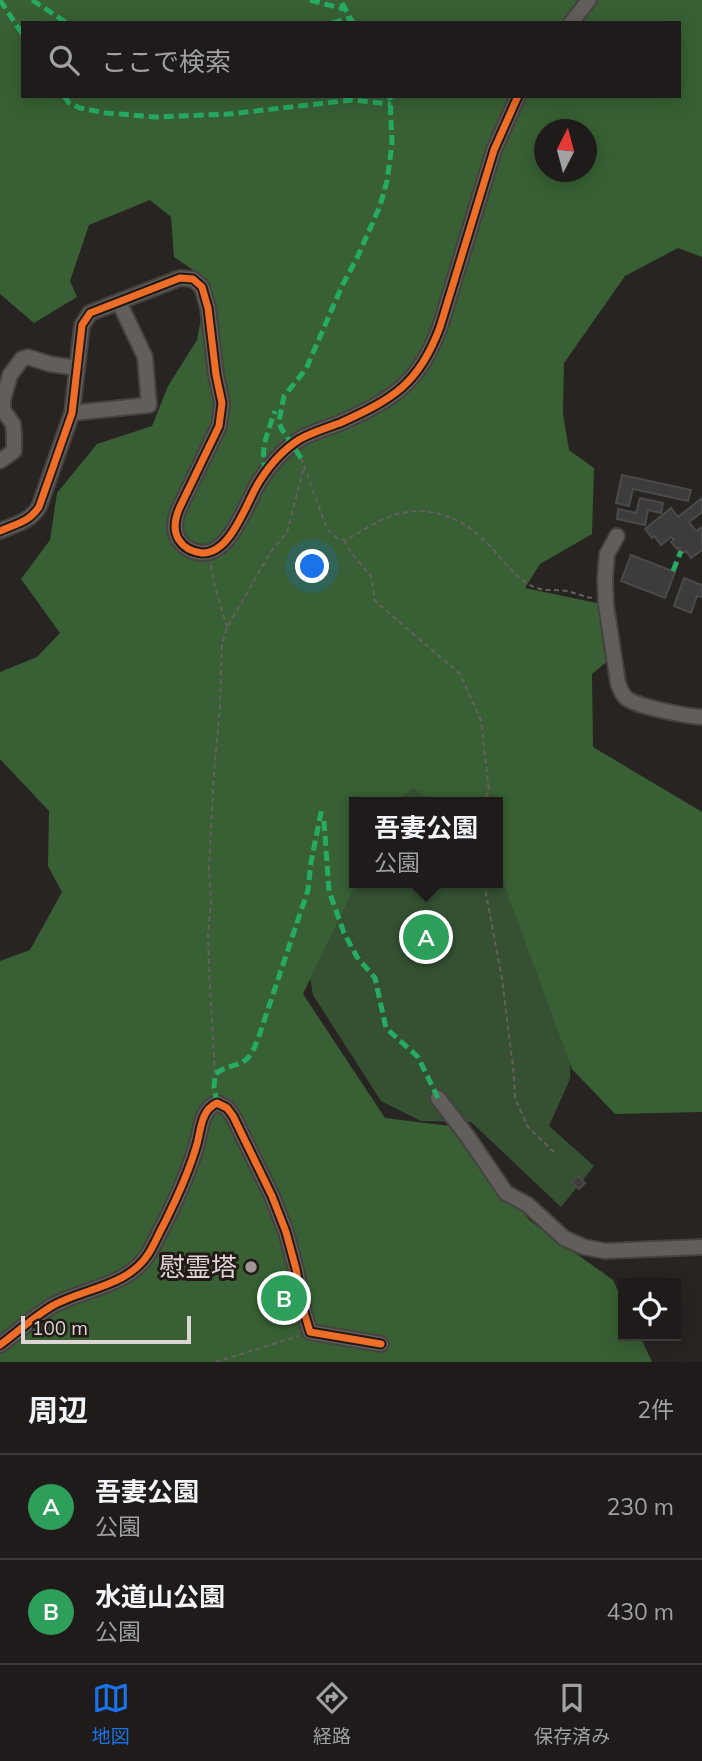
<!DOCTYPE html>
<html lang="ja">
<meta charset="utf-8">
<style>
:root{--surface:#1e1b1a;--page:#2b2827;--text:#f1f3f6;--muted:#a1a1a2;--line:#3c3939;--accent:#1a73e8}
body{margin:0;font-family:Mulish,"Noto Sans JP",sans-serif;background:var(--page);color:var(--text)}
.controls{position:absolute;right:21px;bottom:21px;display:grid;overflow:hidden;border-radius:0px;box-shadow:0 4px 18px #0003}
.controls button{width:63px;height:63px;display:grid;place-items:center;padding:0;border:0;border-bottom:2px solid var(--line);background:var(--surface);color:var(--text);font:35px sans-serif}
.compass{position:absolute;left:534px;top:119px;width:63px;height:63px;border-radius:50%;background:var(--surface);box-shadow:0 4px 18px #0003;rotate:6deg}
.scale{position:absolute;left:21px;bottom:18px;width:170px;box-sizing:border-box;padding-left:7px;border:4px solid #dcd7d4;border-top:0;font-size:19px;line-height:24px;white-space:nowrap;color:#dcd7d4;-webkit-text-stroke:5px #221a16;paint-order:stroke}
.you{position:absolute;left:313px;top:567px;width:24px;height:24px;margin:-18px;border:5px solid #fff;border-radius:50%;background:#1a73e8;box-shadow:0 0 0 10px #1a73e833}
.badge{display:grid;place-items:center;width:46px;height:46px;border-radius:50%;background:var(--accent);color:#fff;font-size:23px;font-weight:700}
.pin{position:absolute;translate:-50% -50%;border:4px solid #fff;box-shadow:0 2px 7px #0006}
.popup{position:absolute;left:349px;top:797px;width:154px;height:91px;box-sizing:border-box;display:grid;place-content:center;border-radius:0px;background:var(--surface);filter:drop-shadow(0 2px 5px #0005);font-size:23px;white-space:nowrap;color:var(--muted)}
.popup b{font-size:26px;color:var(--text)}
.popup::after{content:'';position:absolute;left:50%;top:100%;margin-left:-14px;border:14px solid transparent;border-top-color:var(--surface)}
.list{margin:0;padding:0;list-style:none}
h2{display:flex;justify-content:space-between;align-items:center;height:91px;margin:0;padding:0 28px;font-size:30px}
h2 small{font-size:23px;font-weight:400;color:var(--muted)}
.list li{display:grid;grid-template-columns:46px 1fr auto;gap:21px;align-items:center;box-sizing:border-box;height:105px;padding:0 28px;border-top:2px solid var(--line)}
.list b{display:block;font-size:26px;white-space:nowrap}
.list p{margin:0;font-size:23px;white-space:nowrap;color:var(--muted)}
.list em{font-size:23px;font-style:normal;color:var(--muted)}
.icon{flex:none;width:38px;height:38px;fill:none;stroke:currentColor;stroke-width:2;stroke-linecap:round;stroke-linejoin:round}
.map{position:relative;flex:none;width:702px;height:1362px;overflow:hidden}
.search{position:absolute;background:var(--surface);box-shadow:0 4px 18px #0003;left:21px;right:21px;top:21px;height:77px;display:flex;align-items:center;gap:18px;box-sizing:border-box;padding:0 24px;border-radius:0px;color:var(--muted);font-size:26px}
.sheet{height:301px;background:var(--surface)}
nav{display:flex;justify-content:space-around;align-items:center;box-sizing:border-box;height:98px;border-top:2px solid var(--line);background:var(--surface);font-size:19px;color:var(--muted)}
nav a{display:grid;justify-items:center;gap:4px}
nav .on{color:var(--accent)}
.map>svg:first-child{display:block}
.green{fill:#355132}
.forest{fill:#386034;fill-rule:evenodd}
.building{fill:#3d3b3b;stroke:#4b4949;stroke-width:2}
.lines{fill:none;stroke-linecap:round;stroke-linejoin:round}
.minor-casing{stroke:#454240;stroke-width:18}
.path{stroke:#64605e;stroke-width:2;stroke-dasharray:5 3.5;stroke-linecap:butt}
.minor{stroke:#615e5c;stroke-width:14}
.quiet{stroke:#26ab63;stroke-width:5;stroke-dasharray:10 5;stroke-linecap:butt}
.cycleway-casing{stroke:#221a16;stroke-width:11}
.cycleway{stroke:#ee6e29;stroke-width:7}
.poi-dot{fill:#9d9896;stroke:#221a16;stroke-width:2.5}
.labels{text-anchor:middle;stroke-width:6;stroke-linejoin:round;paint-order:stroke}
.poi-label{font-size:26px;fill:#dcd7d4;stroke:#221a16;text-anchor:end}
</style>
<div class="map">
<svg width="702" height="1362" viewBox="0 0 702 1362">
<rect width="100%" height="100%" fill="#282422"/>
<path class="green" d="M424,702L498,802H354V883H498V802L572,995L570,1079L549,1126L594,1166L561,1207L471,1122L421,1121L381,1101L313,995L292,878Z"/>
<path class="forest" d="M0,0H702V257L678,248L625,276L564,363L563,414L569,450L594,468L592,534L540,564L525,588L606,605L610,659L592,674L593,747L702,812V1112L615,1114L572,1069L498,868V802H433L413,788L395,802H354V883H356L303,994L385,1118L466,1128L488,1155L529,1220L613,1280L623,1302V1336H640L652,1362H0V961L30,950L62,892L48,866L49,811L0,759V672L37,657L60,633L21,579L50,540L57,493L97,444L152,426L168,386L197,340L208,280L174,257L171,217L150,200L89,225L70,281L77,297L34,323L0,294ZM23,23H679V96H23ZM544,130H586V172H544Z"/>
<g class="building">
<path d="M622,475L691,490L688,501L633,489L629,506L616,503Z"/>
<path d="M640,498L663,503L661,513L648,510L645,525L617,519L618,509L636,513Z"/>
<path d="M702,498V512L689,522L696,531L702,527V550L691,558L686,551L683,553L678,548L677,549L671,542L674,539L671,537L661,545L654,536L652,538L645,529L671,508L678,517Z"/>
<path d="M631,555L675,572L665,598L621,581Z"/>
<path d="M684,578L702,585V597L697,596L691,613L674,606Z"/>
<path d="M578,1176L585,1183L579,1189L572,1182Z"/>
</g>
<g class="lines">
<g class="minor-casing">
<g id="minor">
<path d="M571,23L589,0"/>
<path d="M72,413L149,405L145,357L119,302"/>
<path d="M0,461L14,451V434L13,424L3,410V400L10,375L22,359L28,357L50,364L77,368"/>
<path d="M0,531C17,523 28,523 39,507L72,413L82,325L90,313L180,278L193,279L202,287L208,308L216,375L222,403L219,426L179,509C175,519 173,531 179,540C184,548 193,552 202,553C231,554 246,503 259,482C269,466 284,449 300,439C313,432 326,428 340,423C393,399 419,384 440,327L494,150L518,96"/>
<path d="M617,536L607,554L605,579L606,605L618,683C620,689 622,694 626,698C638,707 686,716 702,717"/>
<path d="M438,1098L468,1137L506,1193L528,1205L564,1238L584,1247L605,1251L702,1247"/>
<path d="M0,1345C17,1332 34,1317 52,1306C84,1288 128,1287 149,1253C155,1243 159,1233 164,1224C177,1198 189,1172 197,1144C201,1129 201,1110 217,1103L227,1108L233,1116L272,1196L286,1232L296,1269L304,1312L310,1332L381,1344"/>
</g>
</g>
<g class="path">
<path d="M301,458L327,529L337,538L344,540C363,532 381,517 402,513C432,506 463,519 484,540C499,554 512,575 530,585C542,592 554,589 567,591C576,593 584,597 593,598"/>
<path d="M344,540L352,554L371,576L375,601L460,674L481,720L489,791L483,802"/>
<path d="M211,565L215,587L227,627"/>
<path d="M484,883L502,979L514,1075L515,1098L528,1127L554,1152"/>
<path d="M215,1074L209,968L208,935L211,902L209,868L214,772L220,706L222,644L227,628L270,553L287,532L304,467"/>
<path d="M215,1362L299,1336"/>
</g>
<use href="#minor" class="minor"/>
<g class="quiet">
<path d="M0,0L23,35"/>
<path d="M32,0L67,23"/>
<path d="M310,0L344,9"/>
<path d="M342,3L353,23"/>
<path d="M332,23L350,18"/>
<path d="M64,96L69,103L80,108L106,113L156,117L229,114L352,100L391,104"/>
<path d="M301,458L281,428L279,421L284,396L306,369L342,286L357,258L380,206L387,181L392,144L390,96"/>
<path d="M266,472C259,450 268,432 275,411"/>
<path d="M673,571L681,551"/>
<path d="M324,821L329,891L344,933L357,957L375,978L386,1028L418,1057L438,1098"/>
<path d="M217,1103L214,1087L215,1074C238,1058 245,1073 258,1039L308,890L311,862L322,808"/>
</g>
<g class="cycleway-casing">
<g id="cycleway">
<path d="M0,531C17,523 28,523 39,507L72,413L82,325L90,313L180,278L193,279L202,287L208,308L216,375L222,403L219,426L179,509C175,519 173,531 179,540C184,548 193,552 202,553C231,554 246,503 259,482C269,466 284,449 300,439C313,432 326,428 340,423C393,399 419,384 440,327L494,150L518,96"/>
<path d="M0,1345C17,1332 34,1317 52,1306C84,1288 128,1287 149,1253C155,1243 159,1233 164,1224C177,1198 189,1172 197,1144C201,1129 201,1110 217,1103L227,1108L233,1116L272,1196L286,1232L296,1269L304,1312L310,1332L381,1344"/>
</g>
</g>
<use href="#cycleway" class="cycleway"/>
</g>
<circle class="poi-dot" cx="251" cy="1267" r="7"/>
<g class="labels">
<g class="poi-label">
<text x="237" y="1276">慰霊塔</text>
</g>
</g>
</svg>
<div class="controls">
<button><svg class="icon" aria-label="locate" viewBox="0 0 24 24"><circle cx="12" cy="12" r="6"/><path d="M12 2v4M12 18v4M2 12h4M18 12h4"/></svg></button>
</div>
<svg class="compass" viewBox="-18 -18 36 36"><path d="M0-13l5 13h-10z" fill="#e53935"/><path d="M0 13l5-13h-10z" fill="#a1a1a2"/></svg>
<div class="scale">100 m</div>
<div class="you"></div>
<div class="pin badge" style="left:426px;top:937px;background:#2e9e5b">A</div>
<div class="popup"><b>吾妻公園</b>公園</div>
<div class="pin badge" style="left:284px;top:1298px;background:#2e9e5b">B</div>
<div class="search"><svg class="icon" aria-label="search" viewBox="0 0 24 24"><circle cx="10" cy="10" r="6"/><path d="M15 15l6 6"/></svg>ここで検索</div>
</div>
<section class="sheet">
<h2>周辺<small>2件</small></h2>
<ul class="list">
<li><span class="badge" style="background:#2e9e5b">A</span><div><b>吾妻公園</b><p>公園</p></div><em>230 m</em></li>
<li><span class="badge" style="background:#2e9e5b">B</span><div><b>水道山公園</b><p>公園</p></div><em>430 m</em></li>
</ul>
</section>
<nav>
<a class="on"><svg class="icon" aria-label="map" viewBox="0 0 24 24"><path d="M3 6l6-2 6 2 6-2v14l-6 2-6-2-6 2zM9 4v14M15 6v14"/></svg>地図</a>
<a><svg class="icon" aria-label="directions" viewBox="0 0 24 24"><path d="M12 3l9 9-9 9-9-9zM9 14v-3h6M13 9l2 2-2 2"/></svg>経路</a>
<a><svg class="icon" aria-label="saved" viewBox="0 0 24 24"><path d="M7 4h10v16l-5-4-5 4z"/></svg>保存済み</a>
</nav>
